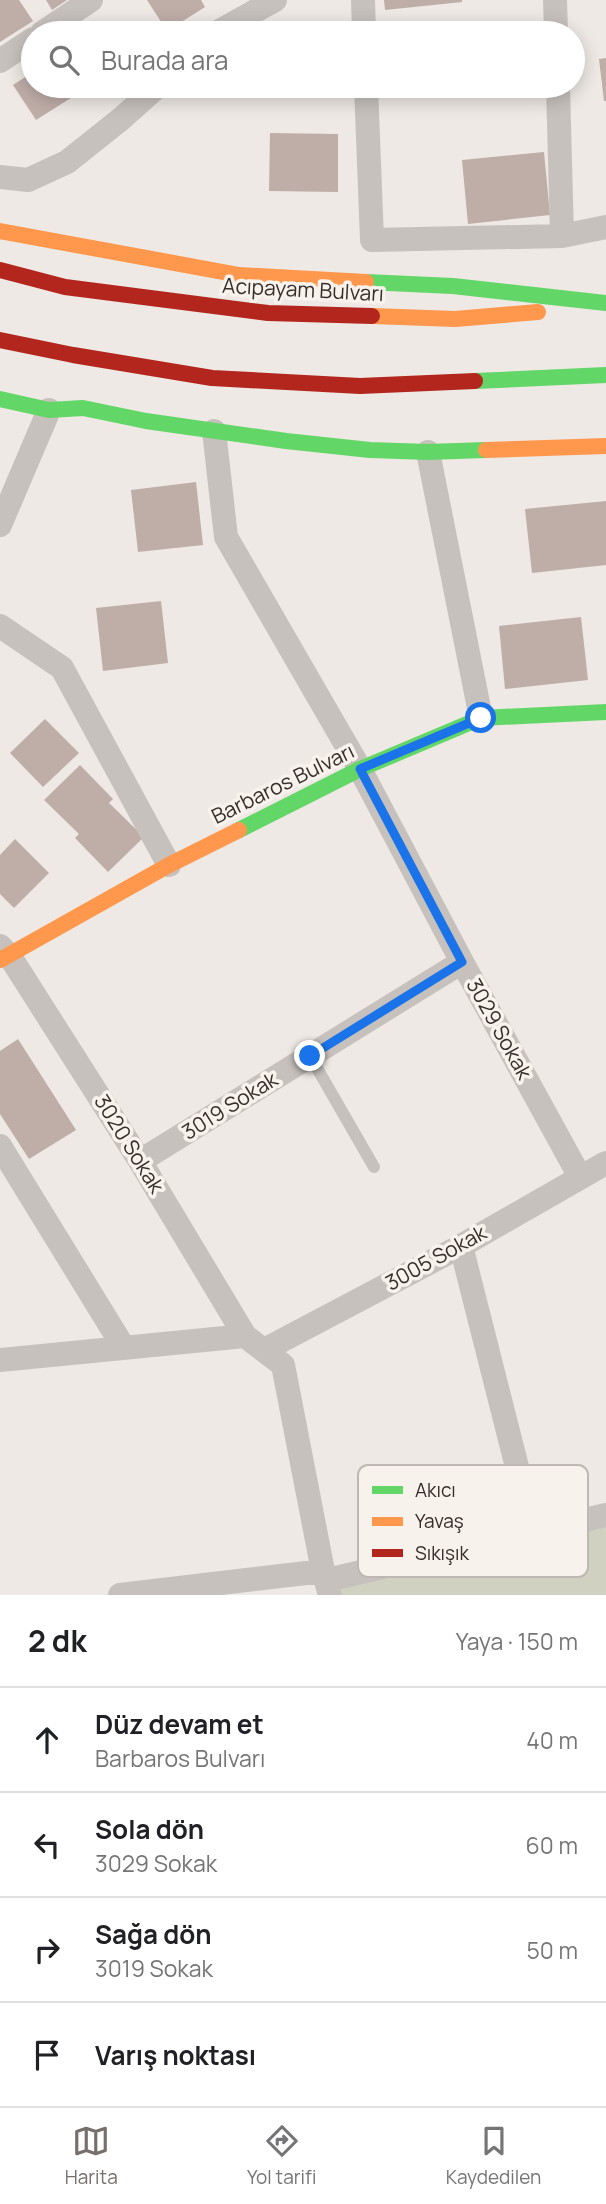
<!DOCTYPE html>
<html lang="tr">
<meta charset="utf-8">
<style>
:root{--surface:#fff;--page:#f2f2f2;--text:#202124;--muted:#757577;--line:#e0e0e0;--accent:#776f6c}
body{margin:0;font-family:Manrope,sans-serif;background:var(--page);color:var(--text)}
.stop{position:absolute;width:21px;height:21px;margin:-16px;border:5px solid #1a73e8;border-radius:50%;background:#fff}
.stop.end{background:#1a73e8;border-color:#fff;box-shadow:0 2px 7px #0008}
.list{margin:0;padding:0;list-style:none}
h2{display:flex;justify-content:space-between;align-items:center;height:91px;margin:0;padding:0 28px;font-size:30px}
h2 small{font-size:23px;font-weight:400;color:var(--muted)}
.list li{display:grid;grid-template-columns:46px 1fr auto;gap:21px;align-items:center;box-sizing:border-box;height:105px;padding:0 28px;border-top:2px solid var(--line)}
.list b{display:block;font-size:26px;white-space:nowrap}
.list p{margin:0;font-size:23px;white-space:nowrap;color:var(--muted)}
.list em{font-size:23px;font-style:normal;color:var(--muted)}
.icon{flex:none;width:38px;height:38px;fill:none;stroke:currentColor;stroke-width:2;stroke-linecap:round;stroke-linejoin:round}
.map{position:relative;flex:none;width:606px;height:1595px;overflow:hidden}
.search{position:absolute;background:var(--surface);box-shadow:0 4px 18px #0003;left:21px;right:21px;top:21px;height:77px;display:flex;align-items:center;gap:18px;box-sizing:border-box;padding:0 24px;border-radius:38px;color:var(--muted);font-size:26px}
.sheet{height:511px;background:var(--surface)}
nav{display:flex;justify-content:space-around;align-items:center;box-sizing:border-box;height:98px;border-top:2px solid var(--line);background:var(--surface);font-size:19px;color:var(--muted)}
nav a{display:grid;justify-items:center;gap:4px}
nav .on{color:var(--accent)}
.map>svg:first-child{display:block}
.green{fill:#d0d1c0}
.building{fill:#bfada8}
.lines{fill:none;stroke-linecap:round;stroke-linejoin:round}
.lane{stroke:#c7c1bd;stroke-width:12}
.street{stroke:#c7c1bd;stroke-width:24}
.fast{stroke:#63d668;stroke-width:16}
.slow{stroke:#ff974d;stroke-width:16}
.jam{stroke:#b3261e;stroke-width:16}
.route{stroke:#1a73e8;stroke-width:9}
.labels{text-anchor:middle;stroke-width:7;stroke-linejoin:round;paint-order:stroke}
.street-label{font-size:21px;fill:#372e2b;stroke:#f8f2ed}
.key{fill:#f8f2ed;stroke:#beb7b3;stroke-width:2}
.key-label{font-size:19px;fill:#372e2b}
</style>
<div class="map">
<svg width="606" height="1595" viewBox="0 0 606 1595">
<rect width="100%" height="100%" fill="#eee9e4"/>
<path class="green" d="M606 1513V1595H330L327 1580Z"/>
<path class="building" d="M0 0H19L33 21 0 42Z
M46 0H67L52 10Z
M147 0H201L205 7 167 31Z
M384 0H462V2L385 10Z
M262 22 345 25 344 33H262Z
M98 24 104 33H84Z
M606 58V101H604L599 59Z
M33 72V86H68L74 96 36 120 13 85Z
M270 133 338 134V192L269 191Z
M544 152 550 215 468 224 462 160Z
M196 482 203 545 138 552 131 490Z
M606 501V565L532 573 525 509Z
M161 601 168 663 103 671 96 608Z
M581 617 588 680 505 689 499 626Z
M45 719 79 753 43 787 10 753Z
M80 765 113 799 109 803 144 837 108 872 75 838 79 834 44 800Z
M15 839 49 873 14 908 0 894V855Z
M18 1039 76 1130 29 1159 0 1114V1051Z"/>
<g class="lines">
<path class="lane" d="M310 1056 374 1167"/>
<path class="street" d="M363 0 364 33
M555 0 556 33
M42 33 91 0
M216 33 275 0
M0 61 33 39
M366 86 372 240 562 236 606 227
M558 86 562 236
M0 177 28 180 67 162 121 119 158 86
M214 431 226 537 360 769 462 962 580 1177
M428 452 481 718
M0 525 49 410
M0 626 62 668 169 865
M0 946 9 955 140 1161 245 1336 283 1365 323 1571 330 1595
M0 1146 124 1348
M140 1161 462 962
M461 1246 534 1534
M264 1350 461 1246 606 1163
M0 1360 245 1336
M327 1580 606 1515
M120 1595 323 1571"/>
<path class="fast" d="M366 282 453 286 606 303
M475 381 606 375
M0 399 49 410 83 408 146 421 286 441 370 450 428 452 486 450
M239 830 360 769 481 718 606 712"/>
<path class="slow" d="M0 231 239 275 366 282
M372 316 455 319 538 312
M486 450 606 446
M0 960 169 865 239 830"/>
<path class="jam" d="M0 270 65 287 268 313 372 316
M0 340 73 355 212 378 360 386 475 381"/>
</g>
<g class="lines">
<path class="route" d="M310 1056 462 962 360 769 481 718"/>
</g>
<g class="labels">
<g class="street-label">
<text transform="translate(303 290) rotate(3)" y="7">Acıpayam Bulvarı</text>
<text transform="translate(283 784) rotate(-26)" y="7">Barbaros Bulvarı</text>
<text transform="translate(499 1029) rotate(61)" y="7">3029 Sokak</text>
<text transform="translate(230 1106) rotate(-32)" y="7">3019 Sokak</text>
<text transform="translate(129 1144) rotate(58)" y="7">3020 Sokak</text>
<text transform="translate(436 1258) rotate(-29)" y="7">3005 Sokak</text>
</g>
</g>
<rect x="358" y="1465" width="230" height="112" rx="10" class="key"/>
<rect x="372" y="1486" width="31" height="8" fill="#63d668"/>
<rect x="372" y="1517" width="31" height="9" fill="#ff974d"/>
<rect x="372" y="1549" width="31" height="8" fill="#b3261e"/>
<g class="key-label">
<text x="415" y="1497">Akıcı</text>
<text x="415" y="1528">Yavaş</text>
<text x="415" y="1560">Sıkışık</text>
</g>
</svg>
<div class="stop" style="left:481px;top:718px"></div>
<div class="stop end" style="left:310px;top:1056px"></div>
<div class="search"><svg class="icon" aria-label="search" viewBox="0 0 24 24"><circle cx="10" cy="10" r="6"/><path d="M15 15l6 6"/></svg>Burada ara</div>
</div>
<section class="sheet">
<h2>2 dk<small>Yaya · 150 m</small></h2>
<ul class="list">
<li><svg class="icon" aria-label="ahead" viewBox="0 0 24 24"><path d="M12 20V5M6 11l6-6 6 6"/></svg><div><b>Düz devam et</b><p>Barbaros Bulvarı</p></div><em>40 m</em></li>
<li><svg class="icon" aria-label="left" viewBox="0 0 24 24"><path d="M17 20v-9H6M10 6l-5 5 5 5"/></svg><div><b>Sola dön</b><p>3029 Sokak</p></div><em>60 m</em></li>
<li><svg class="icon" aria-label="right" viewBox="0 0 24 24"><path d="M7 20v-9h11M14 6l5 5-5 5"/></svg><div><b>Sağa dön</b><p>3019 Sokak</p></div><em>50 m</em></li>
<li><svg class="icon" aria-label="arrive" viewBox="0 0 24 24"><path d="M6 21V4h12l-3 4 3 4H6"/></svg><div><b>Varış noktası</b></div></li>
</ul>
</section>
<nav>
<a class="on"><svg class="icon" aria-label="map" viewBox="0 0 24 24"><path d="M3 6l6-2 6 2 6-2v14l-6 2-6-2-6 2zM9 4v14M15 6v14"/></svg>Harita</a>
<a><svg class="icon" aria-label="directions" viewBox="0 0 24 24"><path d="M12 3l9 9-9 9-9-9zM9 14v-3h6M13 9l2 2-2 2"/></svg>Yol tarifi</a>
<a><svg class="icon" aria-label="saved" viewBox="0 0 24 24"><path d="M7 4h10v16l-5-4-5 4z"/></svg>Kaydedilen</a>
</nav>
